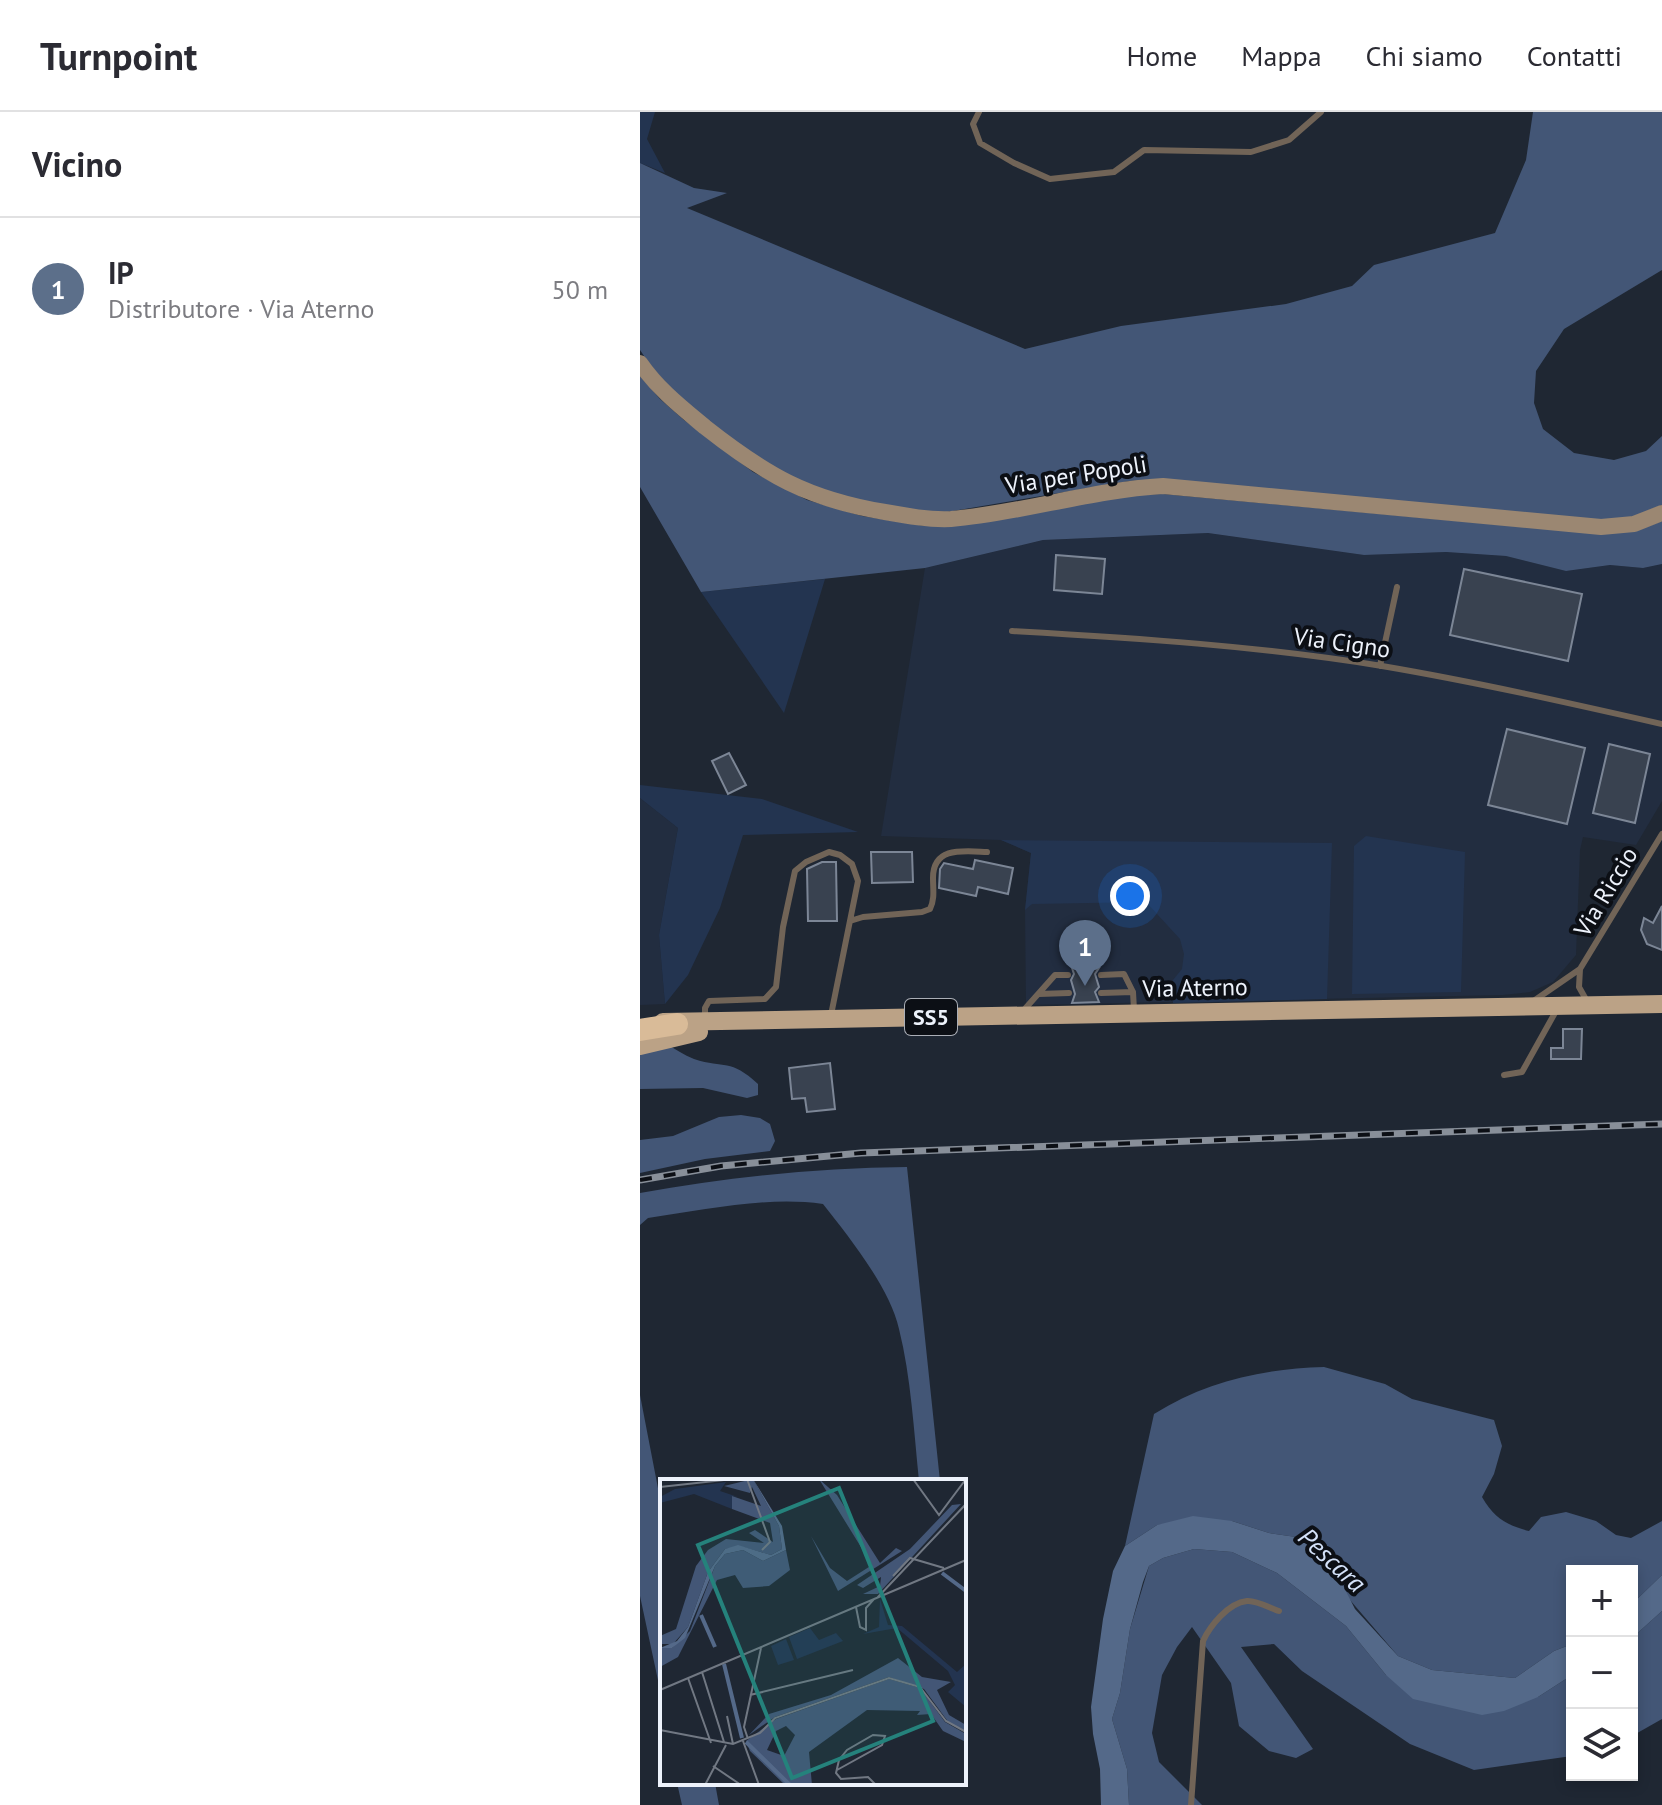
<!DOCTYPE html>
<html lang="it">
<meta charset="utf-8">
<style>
:root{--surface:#fff;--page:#f7f7f7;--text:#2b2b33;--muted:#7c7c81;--line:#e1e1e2;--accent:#111827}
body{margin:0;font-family:"PT Sans",sans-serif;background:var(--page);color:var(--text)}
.controls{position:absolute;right:24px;bottom:24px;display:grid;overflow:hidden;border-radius:0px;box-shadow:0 4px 12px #0003}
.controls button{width:72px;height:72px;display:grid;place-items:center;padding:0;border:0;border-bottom:2px solid var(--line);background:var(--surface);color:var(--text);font:40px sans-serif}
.you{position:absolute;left:490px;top:784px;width:28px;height:28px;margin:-20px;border:6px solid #fff;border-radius:50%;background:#1a73e8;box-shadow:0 0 0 12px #1a73e833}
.badge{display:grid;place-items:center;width:52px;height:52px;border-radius:50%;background:var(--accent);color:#fff;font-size:26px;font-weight:700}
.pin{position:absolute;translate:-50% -66px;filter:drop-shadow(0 2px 4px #0008)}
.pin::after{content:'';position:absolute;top:42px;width:28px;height:24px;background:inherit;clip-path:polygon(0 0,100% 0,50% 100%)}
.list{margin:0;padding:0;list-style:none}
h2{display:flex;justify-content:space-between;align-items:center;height:104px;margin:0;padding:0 32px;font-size:34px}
h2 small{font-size:26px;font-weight:400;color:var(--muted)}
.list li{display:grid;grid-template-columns:52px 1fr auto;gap:24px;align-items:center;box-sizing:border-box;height:144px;padding:0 32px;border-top:2px solid var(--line)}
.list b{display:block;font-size:30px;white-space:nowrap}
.list p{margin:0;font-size:26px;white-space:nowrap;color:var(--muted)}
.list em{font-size:26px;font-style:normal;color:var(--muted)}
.icon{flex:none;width:44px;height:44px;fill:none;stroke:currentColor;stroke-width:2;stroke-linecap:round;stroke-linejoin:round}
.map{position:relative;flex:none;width:1022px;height:1693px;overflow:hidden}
header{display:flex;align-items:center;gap:48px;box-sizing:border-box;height:112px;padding:0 40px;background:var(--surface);border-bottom:2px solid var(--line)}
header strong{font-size:38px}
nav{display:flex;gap:44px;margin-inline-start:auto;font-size:28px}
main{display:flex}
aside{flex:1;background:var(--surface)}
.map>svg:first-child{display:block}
.built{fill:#222d40}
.green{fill:#233450}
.forest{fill:#435676}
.water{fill:#546989}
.building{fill:#394250;stroke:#7c8696;stroke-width:2}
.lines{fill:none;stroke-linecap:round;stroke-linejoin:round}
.service{stroke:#716457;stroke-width:6}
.secondary{stroke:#9b8772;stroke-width:16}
.primary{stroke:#bba286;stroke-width:18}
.motorway{stroke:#d9bb98;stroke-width:22}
.rail-casing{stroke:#888f99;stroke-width:7}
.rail{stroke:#0c0f15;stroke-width:4;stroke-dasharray:12;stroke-linecap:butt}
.labels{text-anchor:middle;stroke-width:8;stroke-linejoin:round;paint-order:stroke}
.shield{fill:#0c0f15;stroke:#aaaeb6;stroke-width:2}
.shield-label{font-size:22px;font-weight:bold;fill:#edf2fb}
.street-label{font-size:24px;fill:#edf2fb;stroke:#0c0f15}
.water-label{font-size:26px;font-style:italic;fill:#d4e2f9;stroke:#0c0f15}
.inset-river{fill:none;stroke:#546989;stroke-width:4}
.inset-road{fill:none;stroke:#717883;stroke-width:2}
.view{fill:#25827c;fill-opacity:0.15;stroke:#25827c;stroke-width:4}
.inset-edge{fill:none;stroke:#edf2fb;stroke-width:4}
</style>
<header>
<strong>Turnpoint</strong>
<nav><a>Home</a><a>Mappa</a><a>Chi siamo</a><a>Contatti</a></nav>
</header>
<main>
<aside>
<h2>Vicino<small></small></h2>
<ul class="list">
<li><span class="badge" style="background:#5c6f8a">1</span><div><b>IP</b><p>Distributore · Via Aterno</p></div><em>50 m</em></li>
</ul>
</aside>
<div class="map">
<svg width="1022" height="1693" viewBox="0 0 1022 1693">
<rect width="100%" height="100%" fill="#1f2733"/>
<path class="built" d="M568 421 724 443 806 440 866 444 926 459 970 453 1003 456 1022 452V689L996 733 943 725 940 738 936 843 913 870 890 880 863 883 386 893 385 798 391 741 361 728 241 724 285 456 403 428Z
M0 686 38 716 19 823 25 892 0 893Z"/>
<path class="green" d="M0 0H15L7 27 25 61 0 51Z
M185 467 144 601 61 480Z
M0 673 122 687 218 720 103 723 80 796 48 863 25 892 19 823 38 716 0 686Z
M726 724 825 740 821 880 712 882 714 734Z
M361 728 692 731 687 887 533 891V868L542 857 544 842 540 827 506 790 392 792 385 798 391 741Z"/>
<path class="forest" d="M893 0H1022V158L924 217 896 259 894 291 903 317 934 341 974 348 1006 339 1022 324V393L992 405 961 408 523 367 490 369 307 400C263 400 214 391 173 375 117 354 32 288 0 238V51L54 76 87 81 47 96 385 237 481 214 646 192 712 174 734 153 855 121 886 48Z
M0 264 20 287 44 308 113 360 167 388 222 404 285 414 491 383 523 382 961 422 996 419 1022 409V452L1003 456 970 453 926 459 866 444 806 440 724 443 568 421 403 428 285 456 61 480 0 375Z
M25 931C35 937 44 943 54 947 85 957 90 946 118 972V983L107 986 63 976 0 977V939Z
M101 1003 120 1006 130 1012 135 1029 130 1039 65 1047 0 1061V1028L33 1024 79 1005Z
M267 1055 300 1369H279C274 1320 271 1265 259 1217 250 1176 209 1125 183 1092 126 1084 65 1098 8 1106L0 1113V1081C88 1065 178 1056 267 1055Z
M684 1255 745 1272 772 1287 854 1308 862 1334 854 1362 842 1385C854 1406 866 1413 889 1419L901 1405 926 1400 956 1409 976 1423 991 1426 1022 1409V1463L992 1492V1459H932V1532L914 1539 875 1566 792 1558 758 1544 656 1425 629 1421 592 1409 517 1413 485 1434 514 1302C567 1269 622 1257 684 1255Z
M0 1283 22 1397V1587L0 1484Z
M554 1437 592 1440 637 1461 706 1514 746 1563 898 1585 932 1563V1644L834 1658 770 1632 662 1559 634 1532 601 1535 673 1637 656 1646 629 1639 599 1614 591 1571 552 1515 537 1535 522 1563 512 1621 519 1650 562 1693H489L487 1657 472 1607 480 1581 490 1517 509 1454 523 1446Z
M1022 1499V1607L992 1624V1526Z
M37 1671H75L79 1693H42Z"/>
<path class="water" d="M553 1404 592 1409 629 1421 656 1425 691 1450 715 1497 758 1544 792 1558 875 1566 914 1539 932 1532V1563L898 1585 864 1599 842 1603 773 1587 746 1563 706 1514 637 1461 592 1440 554 1437 523 1446 509 1454 503 1470 490 1517 480 1581 472 1607 487 1657 489 1693H461L460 1657 453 1622 451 1595 463 1507 473 1459 485 1434 517 1413Z
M1022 1463V1499L992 1526V1492Z"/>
<path class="building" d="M416 443 465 447 462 482 414 478Z
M824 457 942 482 928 549 810 523Z
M867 617 945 636 927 712 848 693Z
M969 632 1010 642 995 711 953 701Z
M89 641 106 673 88 682 72 649Z
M231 740H272L273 770 232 771Z
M335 748 373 756 368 782 338 775 336 784 299 776 300 757 304 751 333 757Z
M182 750H196L197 809H168L167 757Z
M1022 794V838L1007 832 1001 818 1004 806 1013 811Z
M451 823V857L459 856 455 862 459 875 455 880 459 890 432 891 435 882 431 868 434 862 430 850H426V833H437L436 824Z
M923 917H942L941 947H911V936H923Z
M190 951 195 997 167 1000 165 986 152 987 149 956Z"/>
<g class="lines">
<path class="service" d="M339 0 333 12 340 31 374 51 410 67 474 60 504 38 611 40 649 28 681 0
M372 519C496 526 619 534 742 554 836 570 929 591 1022 612
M740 554 757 475
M210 809 223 805 282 800 290 797C295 787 293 777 293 766 293 734 324 739 347 740
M940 857 939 875 948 891
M461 863 484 862 493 880 494 898
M461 881 493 880
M399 882 429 881
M895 888 940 857 1022 722
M383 899 415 863H428
M65 907V896L69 889 125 887 136 875 143 815 155 759 166 750 189 740 200 743 212 752 218 769 191 903
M864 963 882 960 916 899
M551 1693 563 1529C570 1514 588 1491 607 1489 616 1488 630 1496 639 1499"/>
<path class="secondary" d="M0 251C18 277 41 295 65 315 126 363 167 387 245 400 267 404 289 408 311 407 382 401 451 378 523 374L961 415 994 412 1022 401"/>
<path class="primary" d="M23 910 1022 892
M0 934 59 920"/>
<path class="motorway" d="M0 918 37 912"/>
<g class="rail-casing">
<path id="rail" d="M0 1068 81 1054 221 1041 1022 1012"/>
</g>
<use href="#rail" class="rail"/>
</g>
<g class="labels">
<rect class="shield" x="265" y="887" width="52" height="36" rx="6"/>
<g class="shield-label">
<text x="291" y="913">SS5</text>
</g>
<g class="street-label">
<text transform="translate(436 363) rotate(-9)" y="8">Via per Popoli</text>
<text transform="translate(702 531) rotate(8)" y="8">Via Cigno</text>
<text transform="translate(966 780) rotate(-59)" y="8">Via Riccio</text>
<text transform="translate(555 876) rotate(-1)" y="8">Via Aterno</text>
</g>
<g class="water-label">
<text transform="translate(692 1448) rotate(43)" y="9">Pescara</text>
</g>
</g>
<g transform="translate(20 1367)">
<rect width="306" height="306" fill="#1f2733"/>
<path d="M66 3 60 12 78 18 72 17V30L34 15 0 24V18L15 10ZM220 120 228 146 242 147 297 193 306 185V228L288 213 295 206 288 192 237 149 203 155 219 148ZM150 149 159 161 176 154 183 162 137 180 129 158ZM126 160 134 181 118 186 111 167Z" fill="#233450"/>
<path d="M93 0 119 47 122 70 111 76 83 68 65 70 48 93 28 148 13 165H0V157L16 150 36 87 48 71 66 60 104 64 89 54 95 51 113 63 110 44 72 30V17L101 27 92 8 90 14 64 7ZM159 0 177 16 220 84 236 69 242 72 178 112 151 57 170 89 187 102 212 86ZM301 25 218 115H203L220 107 221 98 203 109 197 106 250 70 292 26ZM83 71 103 82 126 71 130 91 109 107 83 109 75 96 57 101 18 178 0 188V169H12L30 152 55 87 65 75ZM238 179 262 198 291 203 277 211 289 236 306 246V252L289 244 264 210 229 198 115 238 89 256 109 235 171 216ZM229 200 260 209 285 243 306 255V263L283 252 271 235 257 236 260 232 207 231 149 273 152 306H125L90 272 86 262 116 240ZM126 247 135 256 124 277 107 271 116 252Z" fill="#435676" fill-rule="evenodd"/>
<path d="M93 0 122 47 126 71 103 82 83 71 65 75 55 87 25 159 12 169H0L17 162 28 148 48 93 65 70 78 66 111 76 122 70 119 47Z" fill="#546989"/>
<path class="inset-river" d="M282 94 306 112M41 136 55 168M64 185 82 259M86 263 130 306"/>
<path class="inset-road" d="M87 0 110 63 102 71M253 0 279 36 306 0M0 8 73 0M233 97 250 79 284 89M217 119 306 25M196 128 200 148 206 151V129L214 120M42 193 64 263M28 199 51 264M0 211 306 81M90 216 193 191M67 237 73 265M0 251 73 265 100 254 115 239 229 199 260 208 286 242 306 253M88 260 84 248 101 169M83 262 99 306M53 287 81 306M177 291 222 266 225 257 213 256 187 271 179 281 176 294 181 300 208 298 216 306M45 306 66 266"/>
<path class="view" d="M179 9 273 242 132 299 38 66Z"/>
<rect width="306" height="306" class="inset-edge"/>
</g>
</svg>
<div class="controls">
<button>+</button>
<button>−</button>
<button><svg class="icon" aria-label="layers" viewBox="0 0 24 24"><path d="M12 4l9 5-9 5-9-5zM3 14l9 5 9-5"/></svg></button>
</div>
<div class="you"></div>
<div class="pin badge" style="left:445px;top:874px;background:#5c6f8a">1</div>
</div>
</main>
